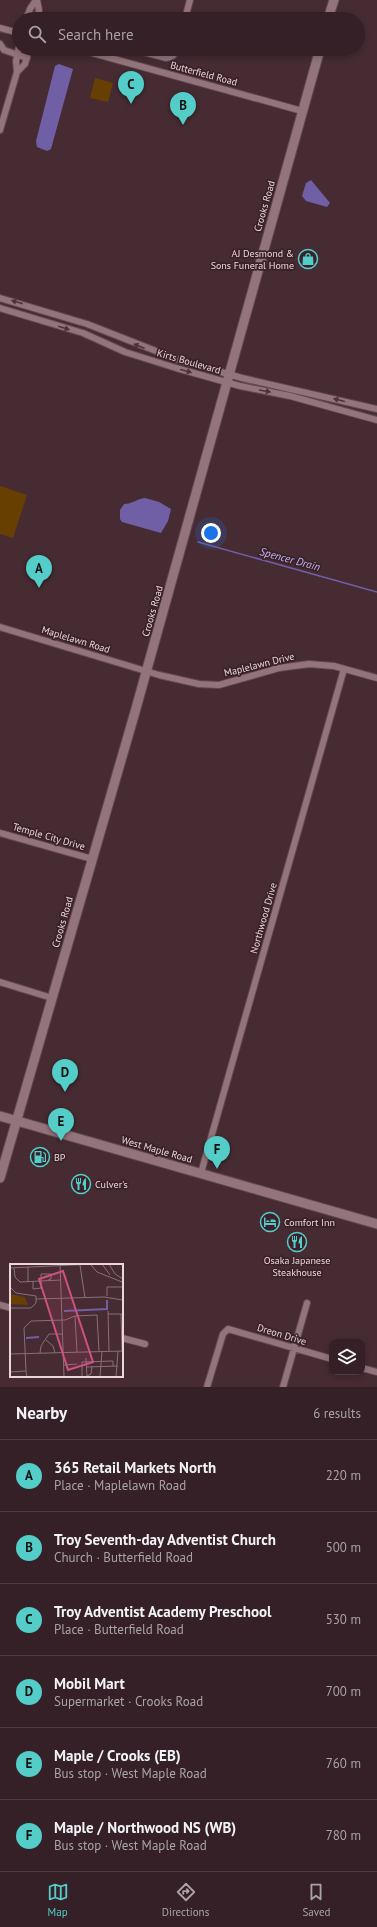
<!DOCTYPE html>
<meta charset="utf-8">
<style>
:root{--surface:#342026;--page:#3f2d32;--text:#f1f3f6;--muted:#a9a3a7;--line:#4e3e43;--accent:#54cdc8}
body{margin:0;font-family:"PT Sans",sans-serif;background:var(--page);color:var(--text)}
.controls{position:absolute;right:12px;bottom:12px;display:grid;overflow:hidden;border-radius:8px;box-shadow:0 2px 6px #0003}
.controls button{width:36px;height:36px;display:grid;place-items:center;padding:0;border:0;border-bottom:1px solid var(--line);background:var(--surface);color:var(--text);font:20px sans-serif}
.you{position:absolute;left:211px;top:533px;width:14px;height:14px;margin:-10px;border:3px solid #fff;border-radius:50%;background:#1a73e8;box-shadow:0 0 0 6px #1a73e833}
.badge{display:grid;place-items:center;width:26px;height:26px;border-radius:50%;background:var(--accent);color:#111;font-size:13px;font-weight:700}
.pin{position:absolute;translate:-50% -33px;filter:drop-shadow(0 1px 2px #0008)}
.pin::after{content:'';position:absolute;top:21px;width:14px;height:12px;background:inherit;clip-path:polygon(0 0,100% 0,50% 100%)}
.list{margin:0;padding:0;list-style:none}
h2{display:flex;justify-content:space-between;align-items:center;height:52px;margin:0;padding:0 16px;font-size:17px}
h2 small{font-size:13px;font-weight:400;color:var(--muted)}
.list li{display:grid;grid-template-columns:26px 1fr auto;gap:12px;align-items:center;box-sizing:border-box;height:72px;padding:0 16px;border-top:1px solid var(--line)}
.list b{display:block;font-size:15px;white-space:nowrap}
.list p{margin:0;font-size:13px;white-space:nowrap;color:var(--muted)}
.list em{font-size:13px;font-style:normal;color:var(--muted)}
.icon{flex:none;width:22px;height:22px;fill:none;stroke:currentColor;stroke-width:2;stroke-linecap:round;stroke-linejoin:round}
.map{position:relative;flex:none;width:377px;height:1387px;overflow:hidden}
.search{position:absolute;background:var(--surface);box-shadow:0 2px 6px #0003;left:12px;right:12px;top:12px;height:44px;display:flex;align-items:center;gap:10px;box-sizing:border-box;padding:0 14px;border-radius:22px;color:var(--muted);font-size:15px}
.sheet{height:484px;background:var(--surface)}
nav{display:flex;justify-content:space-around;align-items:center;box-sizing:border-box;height:56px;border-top:1px solid var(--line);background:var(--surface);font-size:11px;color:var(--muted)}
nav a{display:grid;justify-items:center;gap:2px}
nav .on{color:var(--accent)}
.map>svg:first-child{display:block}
.green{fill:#673f00}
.water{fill:#705fa5}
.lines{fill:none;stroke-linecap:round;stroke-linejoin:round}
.stream{stroke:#705fa5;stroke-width:1.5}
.minor-casing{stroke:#604a50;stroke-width:8}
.secondary-casing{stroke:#604a50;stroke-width:11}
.minor{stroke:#94747c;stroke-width:6}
.secondary{stroke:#94747c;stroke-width:9}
.oneway{fill:#4d323a}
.labels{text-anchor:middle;stroke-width:3.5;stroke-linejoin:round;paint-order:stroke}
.street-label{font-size:10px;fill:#e9d7db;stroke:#3b2129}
.poi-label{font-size:10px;fill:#e9d7db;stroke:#3b2129;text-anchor:start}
.water-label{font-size:11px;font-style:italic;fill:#c2b6f1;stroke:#3b2129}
.inset-river{fill:none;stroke:#705fa5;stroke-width:2}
.inset-road{fill:none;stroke:#877076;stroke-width:1}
.view{fill:#ce5181;fill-opacity:0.15;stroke:#ce5181;stroke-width:2}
.inset-edge{fill:none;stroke:#e9d7db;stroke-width:2}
</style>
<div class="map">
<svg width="377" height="1387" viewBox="0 0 377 1387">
<rect width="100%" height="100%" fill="#462b32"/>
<path class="green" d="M95 78 113 83 108 102 90 98Z
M0 486 27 495 13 538 0 534Z"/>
<path class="water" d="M59 64 73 69 51 149 47 151 37 147 36 141 55 66Z
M311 180 330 203 327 207 306 201 302 196 306 183Z
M145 498 159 502 171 509 168 521 161 533 122 522 120 519V510L124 504C132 504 137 499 145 498Z"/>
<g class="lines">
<path class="stream" d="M198 542 377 592"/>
<g class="minor-casing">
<path id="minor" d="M37 0 39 10 37 19
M28 14 47 19
M27 19 30 9 36 0
M185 19 190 0
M0 28 19 33
M0 44 4 50 27 58
M78 49 302 111
M132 49 166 58C172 58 175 55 177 49
M17 72 25 64 29 49
M0 130 17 72 16 61 19 47
M0 298 87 324 179 360 242 378 377 409
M0 308 83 333 125 352 176 368 240 386 290 396 377 420
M0 627 159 675 199 684 219 685 279 668 309 664 334 666 377 678
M0 833 92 859
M0 982 52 998
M201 1173 344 669
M0 1305 11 1308
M122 1338 145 1344
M362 1368 377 1372
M207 1387 223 1334 228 1329 332 1359
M283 1387 307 1303"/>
</g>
<g class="secondary-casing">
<path id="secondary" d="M328 19 334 0
M0 1116 377 1224
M0 1178 135 712 320 49"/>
</g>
<use href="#minor" class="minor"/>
<use href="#secondary" class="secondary"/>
</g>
<defs><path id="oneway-solid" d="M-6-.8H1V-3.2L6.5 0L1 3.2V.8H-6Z"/></defs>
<g class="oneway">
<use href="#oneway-solid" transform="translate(17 302) rotate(-164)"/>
<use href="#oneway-solid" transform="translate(64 328) rotate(17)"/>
<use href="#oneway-solid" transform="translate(139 346) rotate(-159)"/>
<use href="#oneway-solid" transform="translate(186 371) rotate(15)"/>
<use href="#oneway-solid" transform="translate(265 391) rotate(10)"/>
<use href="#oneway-solid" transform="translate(339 400) rotate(-166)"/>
</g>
<defs>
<g id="shop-ring" transform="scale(1)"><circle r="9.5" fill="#3b2129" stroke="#54cdc8" stroke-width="1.5"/><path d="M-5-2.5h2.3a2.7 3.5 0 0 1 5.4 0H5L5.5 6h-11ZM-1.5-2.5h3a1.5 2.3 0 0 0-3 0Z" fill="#54cdc8"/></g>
<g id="fuel-ring" transform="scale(1)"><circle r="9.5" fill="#3b2129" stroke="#54cdc8" stroke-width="1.5"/><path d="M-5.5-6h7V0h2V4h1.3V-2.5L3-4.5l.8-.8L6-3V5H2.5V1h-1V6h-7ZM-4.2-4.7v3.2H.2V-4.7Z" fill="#54cdc8"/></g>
<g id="restaurant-ring" transform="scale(1)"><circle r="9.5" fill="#3b2129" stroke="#54cdc8" stroke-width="1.5"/><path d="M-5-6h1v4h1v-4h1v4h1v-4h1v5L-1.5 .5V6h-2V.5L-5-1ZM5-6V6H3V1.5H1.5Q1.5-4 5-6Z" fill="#54cdc8"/></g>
<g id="hotel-ring" transform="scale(1)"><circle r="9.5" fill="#3b2129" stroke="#54cdc8" stroke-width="1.5"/><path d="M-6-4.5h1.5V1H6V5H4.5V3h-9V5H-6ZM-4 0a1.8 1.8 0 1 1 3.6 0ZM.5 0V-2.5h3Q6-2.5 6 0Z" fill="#54cdc8"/></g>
</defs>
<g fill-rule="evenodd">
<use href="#shop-ring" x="308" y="259"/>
<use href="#fuel-ring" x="40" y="1157"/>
<use href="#restaurant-ring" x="81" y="1184"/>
<use href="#hotel-ring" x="270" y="1222"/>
<use href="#restaurant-ring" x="297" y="1242"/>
</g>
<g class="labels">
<g class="street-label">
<text transform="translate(204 73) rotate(15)" y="4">Butterfield Road</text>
<text transform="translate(264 206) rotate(-74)" y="4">Crooks Road</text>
<text transform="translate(189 361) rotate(16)" y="4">Kirts Boulevard</text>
<text transform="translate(152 611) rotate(-74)" y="4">Crooks Road</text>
<text transform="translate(76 639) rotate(17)" y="4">Maplelawn Road</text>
<text transform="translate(259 664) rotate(-14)" y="4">Maplelawn Drive</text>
<text transform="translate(49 836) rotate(16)" y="4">Temple City Drive</text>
<text transform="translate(263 918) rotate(-74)" y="4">Northwood Drive</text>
<text transform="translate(62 922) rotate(-74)" y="4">Crooks Road</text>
<text transform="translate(157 1149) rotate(16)" y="4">West Maple Road</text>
<text transform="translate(282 1334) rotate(17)" y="4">Dreon Drive</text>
</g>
<g class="poi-label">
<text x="294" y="257" text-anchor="end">AJ Desmond &amp;<tspan x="294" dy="12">Sons Funeral Home</tspan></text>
<text x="54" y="1161">BP</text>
<text x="95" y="1188">Culver's</text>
<text x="284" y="1226">Comfort Inn</text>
<text x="297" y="1264" text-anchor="middle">Osaka Japanese<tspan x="297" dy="12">Steakhouse</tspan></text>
</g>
<g class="water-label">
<text transform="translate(290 559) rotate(15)" y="4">Spencer Drain</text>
</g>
</g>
<g transform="translate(10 1264)">
<rect width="113" height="113" fill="#462b32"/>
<path d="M0 30 15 33 18 41 0 40Z" fill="#673f00"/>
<path class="inset-river" d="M54 47 97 45V36M16 74 29 73"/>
<path class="inset-road" d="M50 0 54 113M92 0 100 11M99 0 105 10 113 15M70 1 75 34M81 1 87 8 112 18M18 3V18M0 4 83 0M4 4 5 13 10 18 51 16M23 18V25L31 24V18M31 20V10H41V15L38 16M0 23 6 29 26 32M97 32V23H113M26 35 94 33 113 36M0 44H21L26 39V32M98 47 99 87M98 50H113M111 50 112 87M65 52 67 88M36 76 43 82 45 89M30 89 31 82 39 70H53M0 90 113 87M76 94 77 113M54 101 67 100M77 103 108 102M16 107 14 64 21 57 55 56 65 52 87 51 89 87M0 108 16 107 17 113M77 112 81 110 82 102M72 113V98L103 97V102M90 113 92 87M106 113 108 87"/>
<path class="view" d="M53 7 83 98 58 106 29 15Z"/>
<rect width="113" height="113" class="inset-edge"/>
</g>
</svg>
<div class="controls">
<button><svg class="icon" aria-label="layers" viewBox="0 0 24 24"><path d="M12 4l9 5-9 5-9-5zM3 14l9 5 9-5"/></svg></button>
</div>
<div class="you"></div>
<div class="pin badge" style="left:39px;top:588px">A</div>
<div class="pin badge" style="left:183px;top:125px">B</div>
<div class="pin badge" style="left:131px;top:104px">C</div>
<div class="pin badge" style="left:65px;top:1092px">D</div>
<div class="pin badge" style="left:61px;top:1141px">E</div>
<div class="pin badge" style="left:217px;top:1169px">F</div>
<div class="search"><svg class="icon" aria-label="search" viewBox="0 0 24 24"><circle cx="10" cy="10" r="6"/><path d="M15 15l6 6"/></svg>Search here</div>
</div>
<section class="sheet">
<h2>Nearby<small>6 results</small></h2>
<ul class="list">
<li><span class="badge">A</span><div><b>365 Retail Markets North</b><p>Place · Maplelawn Road</p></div><em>220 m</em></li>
<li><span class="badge">B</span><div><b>Troy Seventh-day Adventist Church</b><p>Church · Butterfield Road</p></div><em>500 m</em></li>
<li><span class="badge">C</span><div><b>Troy Adventist Academy Preschool</b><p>Place · Butterfield Road</p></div><em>530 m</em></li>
<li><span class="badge">D</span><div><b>Mobil Mart</b><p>Supermarket · Crooks Road</p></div><em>700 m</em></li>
<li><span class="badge">E</span><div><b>Maple / Crooks (EB)</b><p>Bus stop · West Maple Road</p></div><em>760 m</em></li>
<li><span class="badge">F</span><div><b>Maple / Northwood NS (WB)</b><p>Bus stop · West Maple Road</p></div><em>780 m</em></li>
</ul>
</section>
<nav>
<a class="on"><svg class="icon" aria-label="map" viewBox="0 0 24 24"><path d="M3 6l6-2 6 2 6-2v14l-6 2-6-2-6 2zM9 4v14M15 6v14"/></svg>Map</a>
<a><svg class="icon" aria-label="directions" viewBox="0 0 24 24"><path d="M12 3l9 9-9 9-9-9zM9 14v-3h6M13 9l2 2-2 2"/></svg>Directions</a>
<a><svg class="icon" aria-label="saved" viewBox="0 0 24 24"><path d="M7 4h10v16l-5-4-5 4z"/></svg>Saved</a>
</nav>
